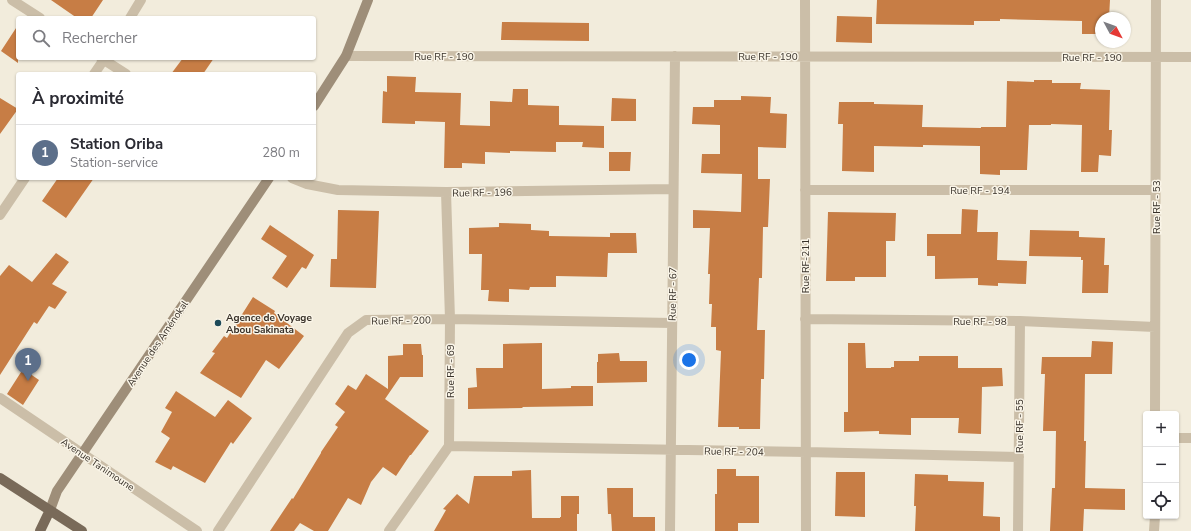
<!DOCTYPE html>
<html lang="fr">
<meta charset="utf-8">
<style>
:root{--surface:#fff;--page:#f7f7f7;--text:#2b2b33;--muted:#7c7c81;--line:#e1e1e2;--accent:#1d4a59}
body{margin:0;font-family:"Nunito Sans",sans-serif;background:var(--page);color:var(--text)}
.controls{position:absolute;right:12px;bottom:12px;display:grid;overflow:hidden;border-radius:4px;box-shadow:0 1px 3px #0004}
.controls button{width:36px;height:36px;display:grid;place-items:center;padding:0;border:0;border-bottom:1px solid var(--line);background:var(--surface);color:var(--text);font:20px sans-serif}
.compass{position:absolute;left:1095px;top:12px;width:36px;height:36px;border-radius:50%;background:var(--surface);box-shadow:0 1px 3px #0004;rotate:131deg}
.you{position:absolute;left:689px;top:360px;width:14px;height:14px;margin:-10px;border:3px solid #fff;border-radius:50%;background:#1a73e8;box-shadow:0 0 0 6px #1a73e833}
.badge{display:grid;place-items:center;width:26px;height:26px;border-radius:50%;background:var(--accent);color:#fff;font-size:13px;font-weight:700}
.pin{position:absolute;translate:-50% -33px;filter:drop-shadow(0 1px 2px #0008)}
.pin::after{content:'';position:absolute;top:21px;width:14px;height:12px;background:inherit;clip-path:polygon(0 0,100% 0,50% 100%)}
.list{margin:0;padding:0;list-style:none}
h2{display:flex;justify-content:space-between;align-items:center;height:52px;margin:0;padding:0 16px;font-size:17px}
h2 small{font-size:13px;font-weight:400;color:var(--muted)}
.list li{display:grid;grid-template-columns:26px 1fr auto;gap:12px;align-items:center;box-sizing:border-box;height:56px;padding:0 16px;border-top:1px solid var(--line)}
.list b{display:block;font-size:15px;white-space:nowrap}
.list p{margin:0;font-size:13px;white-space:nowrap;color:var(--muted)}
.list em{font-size:13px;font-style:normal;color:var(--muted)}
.icon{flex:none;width:22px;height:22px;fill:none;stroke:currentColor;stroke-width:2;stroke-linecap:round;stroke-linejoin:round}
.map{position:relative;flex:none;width:1191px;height:531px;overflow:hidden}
.search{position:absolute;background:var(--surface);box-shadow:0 1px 3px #0004;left:16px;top:16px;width:300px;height:44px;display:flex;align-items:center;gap:10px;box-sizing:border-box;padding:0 14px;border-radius:4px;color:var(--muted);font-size:15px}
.panel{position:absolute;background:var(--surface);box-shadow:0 1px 3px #0004;left:16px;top:72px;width:300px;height:108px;border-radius:4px}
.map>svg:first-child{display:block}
.building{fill:#c77d45}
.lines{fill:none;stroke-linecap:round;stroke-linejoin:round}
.street{stroke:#cbbea8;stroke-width:10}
.secondary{stroke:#9e8e79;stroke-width:10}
.primary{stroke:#796a59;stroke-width:10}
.poi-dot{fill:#1d4a59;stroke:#faf5e8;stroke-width:1.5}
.labels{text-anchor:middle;stroke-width:3;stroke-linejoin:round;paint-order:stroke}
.street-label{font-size:10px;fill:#373028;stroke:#faf5e8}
.poi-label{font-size:10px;font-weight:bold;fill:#373028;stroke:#faf5e8;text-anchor:start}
</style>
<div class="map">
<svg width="1191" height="531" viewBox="0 0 1191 531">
<rect width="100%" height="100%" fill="#f2ecdc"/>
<path class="building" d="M51 0H103L91 18H77Z
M877 0H1110L1109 18H1101V34H1082V21L1000 19V21H974V25L876 24Z
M837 16 872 17V43L836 42Z
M502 22 589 23V41L501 40Z
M18 25V63L1 51Z
M183 58H214L203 74H171Z
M387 76 416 77 415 92 461 93 460 125 490 126V101L512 102 513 89H528V105L559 106V125L604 126V148L582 147 583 142H556V152L510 151V153L485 152V164L462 163V168H444L445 122 415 121V124L382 123 383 91 387 92Z
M1034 80H1052V83H1081L1080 89 1110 90 1109 130H1112L1111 156 1099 155 1098 172H1081L1082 125 1051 124V125H1029L1027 170H1000V175L980 174V146L923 145V147L874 146V172L842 171 843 124H838L839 102H874V104L923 105 922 127 981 128V127H1006L1007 81 1034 82Z
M741 96 771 97 770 113 787 114 786 148 758 147V179H770L768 227H763L762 278H759L757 330H765L764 379H761L760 429H739V427H718L721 351 716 350V327H711L712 304H709L710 274H708L710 228H693V210L741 212 742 174 701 173 702 154H720V125L692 124 693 107H714V100H741Z
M0 98 18 109 0 134Z
M612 98 636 99V121H611Z
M609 152H631L630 171H609Z
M58 178H94L66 218 42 201Z
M962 209 978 210 977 232H998L997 260 1027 261 1026 284 998 283V286L978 285V278L935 279V256H927V234H961Z
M338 210 379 211 376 288 330 287 331 259H337Z
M828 212 896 213 895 241H886V277H855V281H826Z
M499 223 531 224V230L549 231V236L610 237V233H636L637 253H608L607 277 556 276V287H530L529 290 509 289V302L488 301 489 290H481L482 254H469V228L499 227Z
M270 225 314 255 306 269 302 267 287 288 272 278 287 256 261 239Z
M1030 230 1079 231V237L1105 238 1104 265H1109L1108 293H1082L1083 260H1081V257L1029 256Z
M56 253 69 262 52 284 67 292 55 309 49 306 37 324 34 322 0 375V276L9 265 32 282Z
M253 297 275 311 274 313 304 336 279 369 266 360 241 398 200 373 215 353 212 352 224 336 227 338Z
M1092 341 1113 342 1112 374H1085L1084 441H1086L1085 488 1125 489V510L1084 509 1083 531H1050L1052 488H1055L1056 431H1043L1045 374H1041L1042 357H1091Z
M542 343V389L571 388V386H593V406L522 407 523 408 468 409V388L477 387 476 368H503V344Z
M848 343H865L866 368H891V367H894V361H919V356H958V368H1002L1003 386 982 387 981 434 958 433 959 418H911V435L879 434V431L844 432V412H848Z
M403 344H421L422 355H423V377H400L385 399 429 431 411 455H410L396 476 383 467 371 482 361 505 348 498 328 531H314L300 523 294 531H270L292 498 293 499 321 453V452L338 427 335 425 345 412 335 404 348 385 356 390 366 374 388 389V356L403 355Z
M619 353 620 361H647V382L597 383V362H598V354Z
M23 369 39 380 23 405 7 394Z
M176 391 215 417 228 400 252 418 233 444 231 442 205 483 173 466 171 470 155 462 170 438 161 432 172 412 165 408Z
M717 469H736V476H759V523H738V531H715V494H717Z
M531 470 532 518H560V517H561V496H579V514H577V531H434L446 510 443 509 457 494 469 504 474 476H512V471Z
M836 472H865V517L835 516Z
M915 474 948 475V481L984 482 983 516 1000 517V531H915L916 506H914Z
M607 488H633V517H655V531H612L611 514H608Z"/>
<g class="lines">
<path class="street" d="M12 0 40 18
M805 0 806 531
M130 18 141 0
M346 56 1191 57
M101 58 126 74
M94 74 105 58
M292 178 307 184 338 190 446 192 673 189
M805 190H1156
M0 215 25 178
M805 319 1020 321 1155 327
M0 398 197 531
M1155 414 1156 0
M1176 438H1191
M449 446 806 452 1019 457
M218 531 348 333 366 320 450 319 672 323
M389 531 449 446 450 319 446 192
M670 531 675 56
M1018 531 1020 321
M1154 531 1155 516"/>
<path class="secondary" d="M314 106 346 56 368 0
M50 510 57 491 269 178"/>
<path class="primary" d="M0 478 82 531
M40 531 50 510"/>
</g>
<circle class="poi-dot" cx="218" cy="323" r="4"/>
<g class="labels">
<g class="street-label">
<text x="444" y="60">Rue RF - 190</text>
<text x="768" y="60">Rue RF - 190</text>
<text x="1092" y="61">Rue RF - 190</text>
<text x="980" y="194">Rue RF - 194</text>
<text transform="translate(482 192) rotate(-1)" y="4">Rue RF - 196</text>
<text transform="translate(1156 207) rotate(-90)" y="4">Rue RF - 53</text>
<text transform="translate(805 266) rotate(-90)" y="4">Rue RF-211</text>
<text transform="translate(672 294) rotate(-89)" y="4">Rue RF - 67</text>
<text transform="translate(401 320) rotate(-1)" y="4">Rue RF - 200</text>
<text x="980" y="325">Rue RF - 98</text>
<text transform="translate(157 343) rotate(-56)" y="4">Avenue des Aménokal</text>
<text transform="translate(450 371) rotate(-90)" y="4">Rue RF - 69</text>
<text transform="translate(1019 426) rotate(-90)" y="4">Rue RF - 55</text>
<text transform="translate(734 451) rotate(1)" y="4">Rue RF - 204</text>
<text transform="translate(98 464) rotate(34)" y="4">Avenue Tanimoune</text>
</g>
<g class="poi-label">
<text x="226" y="321">Agence de Voyage<tspan x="226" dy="12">Abou Sakinata</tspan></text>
</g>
</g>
</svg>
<div class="controls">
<button>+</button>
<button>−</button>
<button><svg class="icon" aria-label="locate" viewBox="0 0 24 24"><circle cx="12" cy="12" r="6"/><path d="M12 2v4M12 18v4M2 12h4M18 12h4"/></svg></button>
</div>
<svg class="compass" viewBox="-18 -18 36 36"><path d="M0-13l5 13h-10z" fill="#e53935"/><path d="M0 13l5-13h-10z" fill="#7c7c81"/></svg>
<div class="you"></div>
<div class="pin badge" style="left:28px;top:381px;background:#5c6f8a">1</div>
<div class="search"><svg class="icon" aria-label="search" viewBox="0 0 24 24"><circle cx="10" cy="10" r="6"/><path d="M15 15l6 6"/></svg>Rechercher</div>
<section class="panel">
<h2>À proximité<small></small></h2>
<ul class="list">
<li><span class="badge" style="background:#5c6f8a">1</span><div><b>Station Oriba</b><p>Station-service</p></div><em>280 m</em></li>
</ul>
</section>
</div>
